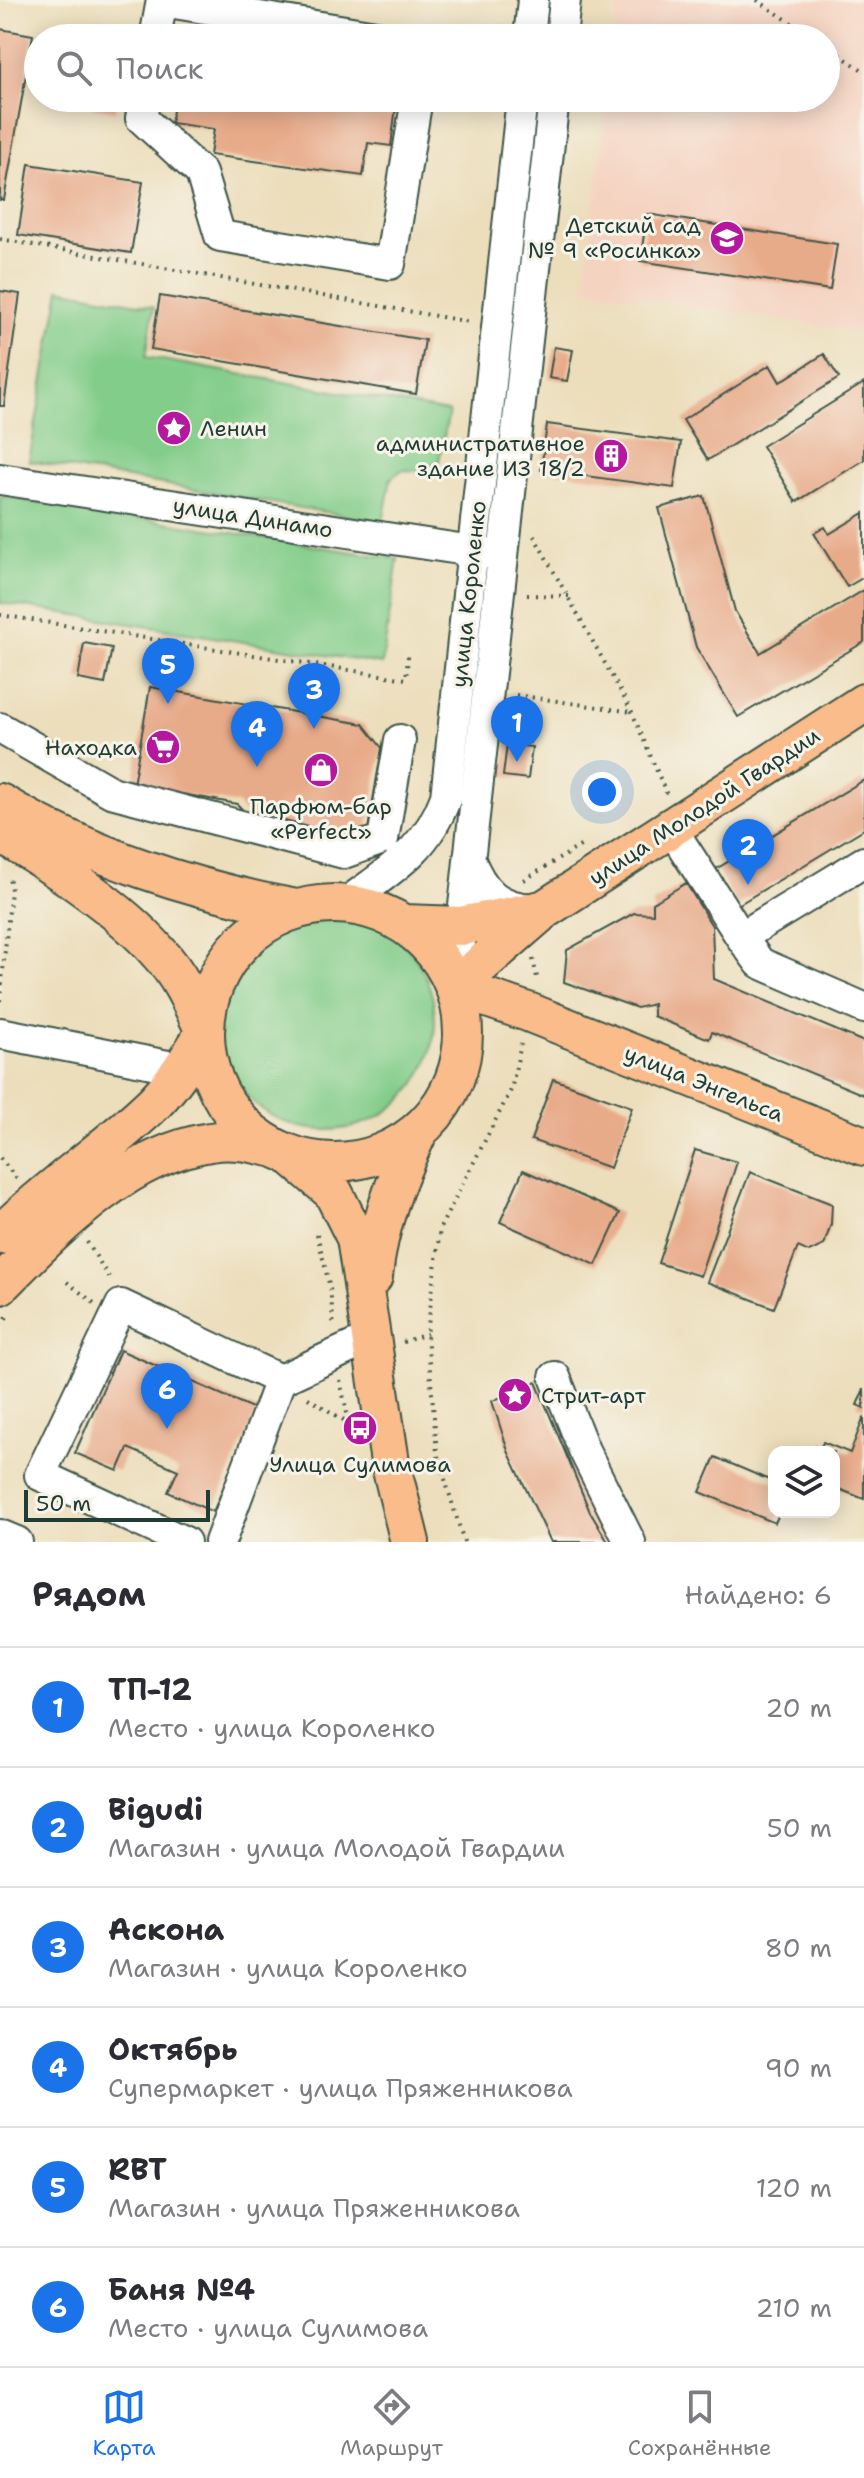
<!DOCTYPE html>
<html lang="ru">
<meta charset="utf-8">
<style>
:root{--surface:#fff;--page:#f2f2f3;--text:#2b2b33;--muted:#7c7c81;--line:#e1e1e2;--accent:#1a73e8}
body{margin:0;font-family:"Shantell Sans",sans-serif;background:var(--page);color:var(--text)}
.controls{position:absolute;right:24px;bottom:24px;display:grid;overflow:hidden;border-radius:16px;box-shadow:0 4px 20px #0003}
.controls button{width:72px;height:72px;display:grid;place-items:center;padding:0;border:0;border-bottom:2px solid var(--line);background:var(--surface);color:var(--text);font:40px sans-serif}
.scale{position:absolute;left:24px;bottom:20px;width:186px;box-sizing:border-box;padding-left:8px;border:4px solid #1f3d34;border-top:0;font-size:22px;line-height:28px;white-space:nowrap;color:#1f3d34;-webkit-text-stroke:6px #f7f3e8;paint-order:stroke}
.you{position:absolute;left:602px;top:792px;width:28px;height:28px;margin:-20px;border:6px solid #fff;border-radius:50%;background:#1a73e8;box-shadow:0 0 0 12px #1a73e833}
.badge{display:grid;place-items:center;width:52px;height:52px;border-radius:50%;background:var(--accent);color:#fff;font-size:26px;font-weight:700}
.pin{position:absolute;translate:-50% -66px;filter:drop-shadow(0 2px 4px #0008)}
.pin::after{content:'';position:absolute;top:42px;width:28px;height:24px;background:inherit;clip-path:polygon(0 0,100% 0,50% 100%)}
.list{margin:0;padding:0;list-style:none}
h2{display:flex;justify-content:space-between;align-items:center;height:104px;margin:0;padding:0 32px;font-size:34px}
h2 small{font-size:26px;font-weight:400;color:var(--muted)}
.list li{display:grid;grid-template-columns:52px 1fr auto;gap:24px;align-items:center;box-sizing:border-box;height:120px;padding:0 32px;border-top:2px solid var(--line)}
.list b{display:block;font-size:30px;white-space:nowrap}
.list p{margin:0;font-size:26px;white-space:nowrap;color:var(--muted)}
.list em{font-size:26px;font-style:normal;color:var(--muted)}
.icon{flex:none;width:44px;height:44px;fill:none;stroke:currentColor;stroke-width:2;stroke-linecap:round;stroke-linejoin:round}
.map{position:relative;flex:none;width:864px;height:1542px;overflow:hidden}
.search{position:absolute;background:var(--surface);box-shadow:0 4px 20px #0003;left:24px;right:24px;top:24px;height:88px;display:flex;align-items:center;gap:20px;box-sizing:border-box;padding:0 28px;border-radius:44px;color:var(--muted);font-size:30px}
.sheet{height:824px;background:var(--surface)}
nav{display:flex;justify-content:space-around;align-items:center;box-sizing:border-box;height:112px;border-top:2px solid var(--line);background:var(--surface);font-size:22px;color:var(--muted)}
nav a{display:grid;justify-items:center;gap:4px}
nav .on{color:var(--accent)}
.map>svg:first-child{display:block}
.built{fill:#f5d3c1}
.green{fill:#83cd8a;stroke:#51855f;stroke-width:2}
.building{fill:#e8ab8a}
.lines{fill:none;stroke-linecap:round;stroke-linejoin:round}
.minor-casing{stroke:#3e5548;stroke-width:34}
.major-casing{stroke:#3e5548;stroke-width:42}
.path{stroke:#3e5548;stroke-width:4;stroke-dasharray:2 6;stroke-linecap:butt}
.minor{stroke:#fff;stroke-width:30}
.major{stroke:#fabc8b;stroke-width:38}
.labels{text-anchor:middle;stroke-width:6;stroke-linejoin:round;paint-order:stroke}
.poi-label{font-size:22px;fill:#1f3d34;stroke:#f7f3e8;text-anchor:end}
.street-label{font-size:22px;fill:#1f3d34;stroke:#f7f3e8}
</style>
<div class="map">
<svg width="864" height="1542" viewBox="0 0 864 1542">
<rect width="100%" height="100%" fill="#f7f3e8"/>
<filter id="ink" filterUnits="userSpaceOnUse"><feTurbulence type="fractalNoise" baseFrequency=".0125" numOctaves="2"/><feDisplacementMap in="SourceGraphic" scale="16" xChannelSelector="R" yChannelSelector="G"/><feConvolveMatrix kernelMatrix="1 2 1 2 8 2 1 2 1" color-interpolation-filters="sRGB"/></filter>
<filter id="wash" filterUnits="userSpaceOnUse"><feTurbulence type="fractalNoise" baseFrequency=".006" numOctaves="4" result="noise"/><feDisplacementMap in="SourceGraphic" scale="32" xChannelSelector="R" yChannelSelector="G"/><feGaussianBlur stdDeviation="1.8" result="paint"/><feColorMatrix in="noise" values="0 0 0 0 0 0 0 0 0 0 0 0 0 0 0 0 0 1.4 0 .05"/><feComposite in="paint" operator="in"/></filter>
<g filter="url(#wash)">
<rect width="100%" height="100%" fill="#ecdebb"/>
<path class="built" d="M618 0H864V333L584 289 607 98H826V38H614Z"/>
<path class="green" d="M60 289 154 307 146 357 449 412 437 471 402 470 391 478 383 522 29 461Z
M0 496 398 559 382 664 0 603Z
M217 1021a109 109 0 1 1 218 0a109 109 0 1 1-218 0Z"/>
<g id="blocks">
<path class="building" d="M0 29 33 35 4 200H0Z
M90 98H117L115 111 89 107Z
M175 98H362V102L396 106 391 146 368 143 363 176 210 155 214 129 171 123Z
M29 164 143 182 131 253 18 235Z
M647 214 837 244 830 290 640 261Z
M0 291 20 294 4 406H0Z
M160 296 425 340 416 394 151 349Z
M554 347 573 350 567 381 549 378Z
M824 354 839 378 708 460 683 420 770 365 780 382Z
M864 383V460L796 502 762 446Z
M547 424 681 442 674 488 541 470Z
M704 496 735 611 760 653 864 590V642L738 717 696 647 659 508Z
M864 513V577L847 587 814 533 825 527 829 534Z
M84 643 112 648 105 684 78 679Z
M150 687 363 724 382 748 366 841 254 822 237 804 133 785Z
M511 708 534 712 530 743 507 740Z
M507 744 532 747 528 779 503 776Z
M864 780V829L738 905 716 869Z
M686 883 712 926 714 979 864 1042V1095L712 1032 709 1039 653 1016V1004L637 1008 564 982 567 950 634 913 653 914V903Z
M553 1079 632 1107 610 1168 531 1140Z
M695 1150 737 1162 700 1276 658 1263Z
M523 1170 620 1213 596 1265 500 1222Z
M750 1172 832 1204 831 1224 824 1245 809 1252 798 1247 774 1308 707 1282Z
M120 1350 257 1410 213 1512 168 1492 178 1470 128 1448 118 1471 75 1453Z
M536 1382 590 1512 608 1542H551L508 1451 492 1401Z
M864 1389V1408L857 1405Z
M864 1417V1499L834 1487V1452H819L823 1442 850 1453Z
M715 1457 774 1482V1512H780L775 1523 700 1492Z"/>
</g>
</g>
<g filter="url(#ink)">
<use href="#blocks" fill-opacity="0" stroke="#3e5548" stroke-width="2"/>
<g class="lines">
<g class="minor-casing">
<path id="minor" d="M162 1 388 38
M155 38 162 0
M529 38 533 0
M561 38 565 0
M145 98 141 118 201 173 220 236 390 264 417 98
M0 479 492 554
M0 728 111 792 344 853 383 839 400 740
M671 828 741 937 864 862
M469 858C482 891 497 907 533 909
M345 904C390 870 426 852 446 797L522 98
M741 937 760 963 864 1008
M455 987 554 98
M0 1033 183 1069
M555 1377 584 1450 630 1542
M0 1535 17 1542
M185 1542 40 1475 121 1305 280 1380
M220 1542 280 1380 371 1338"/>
</g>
<g class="major-casing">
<path id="major" d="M0 803C93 858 191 889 296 909
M0 833C51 864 119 907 158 952 180 975 192 1003 205 1032
M205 1033a129 129 0 1 1 258 0a129 129 0 1 1-258 0Z
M404 924 461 926 542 910
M455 987 545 909 864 703
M455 987 528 1012 864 1146
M290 1155 333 1192 356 1238 390 1462 410 1542
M0 1235C48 1187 106 1150 155 1102 175 1081 190 1057 205 1032
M373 1277C378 1225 396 1179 418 1132
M0 1285C57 1228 126 1155 210 1142 230 1138 250 1142 270 1147"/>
</g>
<path class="path" d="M757 0 814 38
M826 46 864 71
M0 239 470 322
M534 536 632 712 667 795
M527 595 569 596
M0 615 406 679 408 656
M516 695 632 712
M524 880 582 845
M533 959 538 982
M0 1001 11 890 9 875
M0 1158 17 1179
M317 1234 330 1288 334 1328
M87 1242 112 1282
M67 1282 94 1303
M0 1324 10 1314
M403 1342 427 1334
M340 1380 354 1446
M308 1398 347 1422
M464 1542 437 1453 427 1334 440 1228 511 1090 521 1044"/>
<use href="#minor" class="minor"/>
<use href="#major" class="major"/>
</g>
</g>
<defs>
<g id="school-disc" transform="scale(1.8)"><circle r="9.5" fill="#b5179e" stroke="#f7f3e8"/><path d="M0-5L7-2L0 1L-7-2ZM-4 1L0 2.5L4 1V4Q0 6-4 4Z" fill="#fff"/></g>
<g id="sight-disc" transform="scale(1.8)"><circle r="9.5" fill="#b5179e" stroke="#f7f3e8"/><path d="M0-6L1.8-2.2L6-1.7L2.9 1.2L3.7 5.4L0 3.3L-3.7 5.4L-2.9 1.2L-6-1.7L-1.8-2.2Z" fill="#fff"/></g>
<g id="building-disc" transform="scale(1.8)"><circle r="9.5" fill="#b5179e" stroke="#f7f3e8"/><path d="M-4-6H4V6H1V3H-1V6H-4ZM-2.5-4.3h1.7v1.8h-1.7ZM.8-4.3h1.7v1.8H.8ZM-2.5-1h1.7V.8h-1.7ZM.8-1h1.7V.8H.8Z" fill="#fff"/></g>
<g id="supermarket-disc" transform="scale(1.8)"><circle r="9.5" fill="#b5179e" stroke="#f7f3e8"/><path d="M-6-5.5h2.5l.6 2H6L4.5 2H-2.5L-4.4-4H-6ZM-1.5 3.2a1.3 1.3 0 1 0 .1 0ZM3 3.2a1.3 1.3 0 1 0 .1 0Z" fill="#fff"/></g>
<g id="shop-disc" transform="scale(1.8)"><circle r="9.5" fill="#b5179e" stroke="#f7f3e8"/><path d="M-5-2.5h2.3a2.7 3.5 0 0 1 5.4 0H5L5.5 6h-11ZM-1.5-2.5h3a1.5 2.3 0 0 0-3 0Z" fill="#fff"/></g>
<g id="bus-disc" transform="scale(1.8)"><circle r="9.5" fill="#b5179e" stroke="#f7f3e8"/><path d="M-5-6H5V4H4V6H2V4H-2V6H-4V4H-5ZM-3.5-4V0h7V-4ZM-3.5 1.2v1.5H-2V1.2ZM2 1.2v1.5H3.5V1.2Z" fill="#fff"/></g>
</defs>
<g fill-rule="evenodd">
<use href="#school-disc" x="727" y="238"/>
<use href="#sight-disc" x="174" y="428"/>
<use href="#building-disc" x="611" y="456"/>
<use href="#supermarket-disc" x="163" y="747"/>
<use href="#shop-disc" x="321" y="770"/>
<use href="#sight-disc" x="515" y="1395"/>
<use href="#bus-disc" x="360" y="1428"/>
</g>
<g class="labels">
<g class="poi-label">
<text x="701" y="233">Детский сад<tspan x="701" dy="25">№ 9 «Росинка»</tspan></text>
<text x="200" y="436" text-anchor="start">Ленин</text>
<text x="585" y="451">административное<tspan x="585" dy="25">здание ИЗ 18/2</tspan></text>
<text x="137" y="755">Находка</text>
<text x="321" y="814" text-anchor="middle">Парфюм-бар<tspan x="321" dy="25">«Perfect»</tspan></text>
<text x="541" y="1403" text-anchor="start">Стрит-арт</text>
<text x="360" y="1472" text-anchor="middle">Улица Сулимова</text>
</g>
<g class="street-label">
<text transform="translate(253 517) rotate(9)" y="8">улица Динамо</text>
<text transform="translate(468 594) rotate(-84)" y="8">улица Короленко</text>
<text transform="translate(704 806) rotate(-33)" y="8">улица Молодой Гвардии</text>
<text transform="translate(704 1083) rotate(22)" y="8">улица Энгельса</text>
</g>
</g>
</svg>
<div class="controls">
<button><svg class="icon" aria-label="layers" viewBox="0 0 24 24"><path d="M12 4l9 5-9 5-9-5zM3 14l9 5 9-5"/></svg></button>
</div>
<div class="scale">50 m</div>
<div class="you"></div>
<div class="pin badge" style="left:517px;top:762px">1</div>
<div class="pin badge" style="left:748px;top:885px">2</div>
<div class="pin badge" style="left:314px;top:729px">3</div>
<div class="pin badge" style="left:257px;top:767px">4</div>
<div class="pin badge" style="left:168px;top:704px">5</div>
<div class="pin badge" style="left:167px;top:1429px">6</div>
<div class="search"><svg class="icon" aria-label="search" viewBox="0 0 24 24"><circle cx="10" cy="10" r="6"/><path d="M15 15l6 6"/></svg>Поиск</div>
</div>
<section class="sheet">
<h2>Рядом<small>Найдено: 6</small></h2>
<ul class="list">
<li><span class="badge">1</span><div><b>ТП-12</b><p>Место · улица Короленко</p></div><em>20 m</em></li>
<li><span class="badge">2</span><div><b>Bigudi</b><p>Магазин · улица Молодой Гвардии</p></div><em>50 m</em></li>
<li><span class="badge">3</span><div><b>Аскона</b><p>Магазин · улица Короленко</p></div><em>80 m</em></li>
<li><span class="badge">4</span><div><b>Октябрь</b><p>Супермаркет · улица Пряженникова</p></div><em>90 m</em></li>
<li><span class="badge">5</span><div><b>RBT</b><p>Магазин · улица Пряженникова</p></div><em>120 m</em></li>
<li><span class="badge">6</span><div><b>Баня №4</b><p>Место · улица Сулимова</p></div><em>210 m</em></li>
</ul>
</section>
<nav>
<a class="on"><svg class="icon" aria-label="map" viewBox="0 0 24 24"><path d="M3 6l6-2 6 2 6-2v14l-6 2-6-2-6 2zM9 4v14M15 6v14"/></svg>Карта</a>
<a><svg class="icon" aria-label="directions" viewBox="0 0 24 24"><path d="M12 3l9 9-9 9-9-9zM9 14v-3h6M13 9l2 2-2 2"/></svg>Маршрут</a>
<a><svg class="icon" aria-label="saved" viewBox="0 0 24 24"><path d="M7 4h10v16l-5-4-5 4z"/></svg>Сохранённые</a>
</nav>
